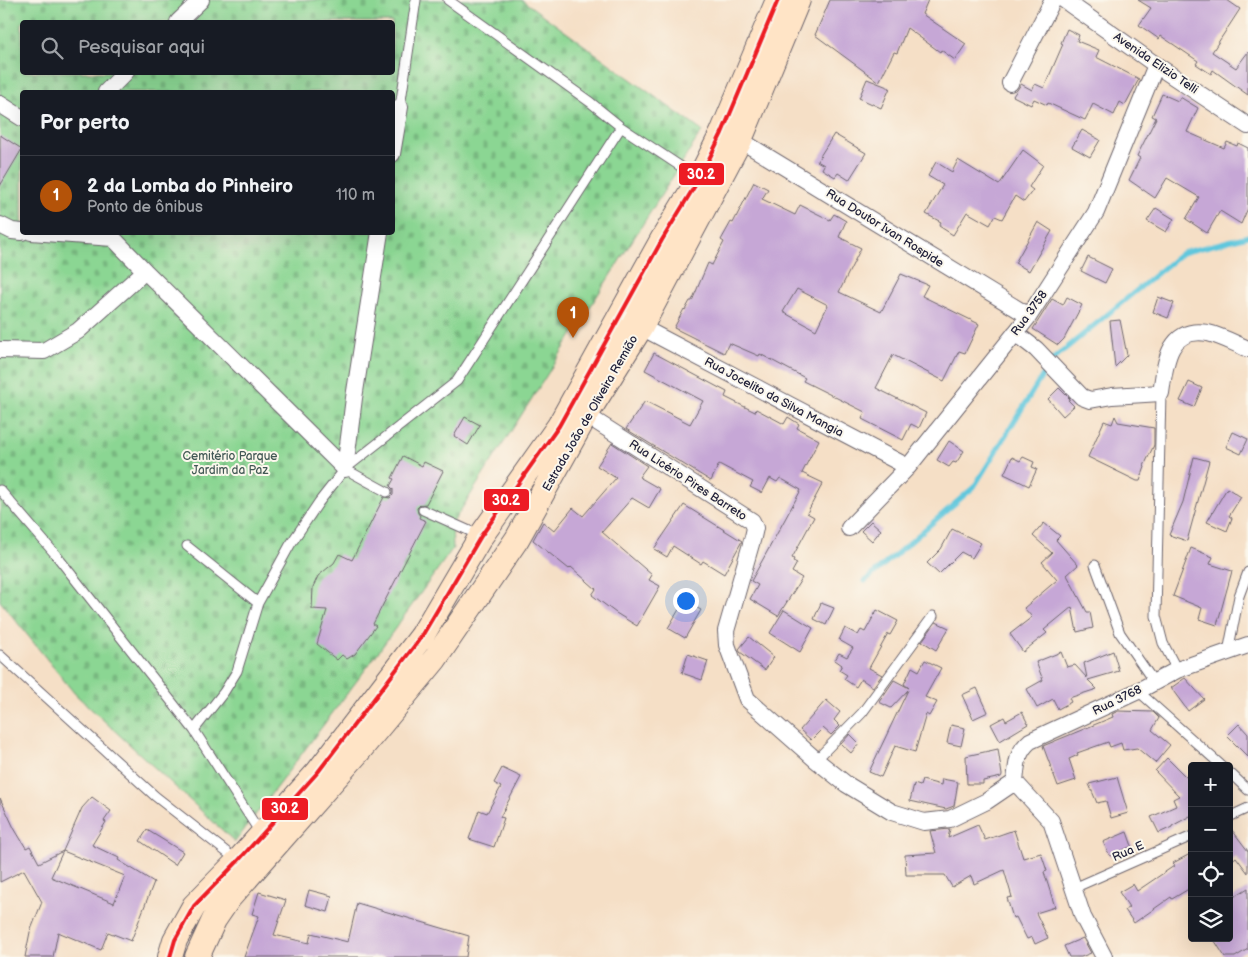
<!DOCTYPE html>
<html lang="pt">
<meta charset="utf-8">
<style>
:root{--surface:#171b24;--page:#242831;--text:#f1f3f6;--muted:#9ea1a6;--line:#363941;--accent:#b45309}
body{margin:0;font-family:"Balsamiq Sans",sans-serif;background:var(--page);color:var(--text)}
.controls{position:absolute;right:15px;bottom:15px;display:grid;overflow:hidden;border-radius:5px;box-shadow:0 5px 20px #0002}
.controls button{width:45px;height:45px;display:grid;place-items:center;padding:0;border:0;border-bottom:1px solid var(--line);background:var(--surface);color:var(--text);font:25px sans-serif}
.you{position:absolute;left:685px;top:600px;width:18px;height:18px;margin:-12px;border:4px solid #fff;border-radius:50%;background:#1a73e8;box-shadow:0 0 0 8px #1a73e833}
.badge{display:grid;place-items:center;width:32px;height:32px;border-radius:50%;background:var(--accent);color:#fff;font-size:16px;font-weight:700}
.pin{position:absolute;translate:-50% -41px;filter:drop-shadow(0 1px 2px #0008)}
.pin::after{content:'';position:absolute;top:26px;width:18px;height:15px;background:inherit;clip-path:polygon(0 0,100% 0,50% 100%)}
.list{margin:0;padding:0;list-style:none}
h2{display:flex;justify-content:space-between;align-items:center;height:65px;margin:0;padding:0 20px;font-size:21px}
h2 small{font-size:16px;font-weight:400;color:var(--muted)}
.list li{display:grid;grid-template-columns:32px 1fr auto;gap:15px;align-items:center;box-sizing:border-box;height:80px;padding:0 20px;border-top:1px solid var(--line)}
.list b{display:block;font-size:19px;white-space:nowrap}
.list p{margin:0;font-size:16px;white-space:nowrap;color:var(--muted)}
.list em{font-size:16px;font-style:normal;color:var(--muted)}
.icon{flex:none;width:28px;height:28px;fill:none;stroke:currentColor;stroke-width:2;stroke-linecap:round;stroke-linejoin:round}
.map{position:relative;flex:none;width:1248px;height:957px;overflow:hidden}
.search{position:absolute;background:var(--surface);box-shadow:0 5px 20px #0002;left:20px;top:20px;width:375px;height:55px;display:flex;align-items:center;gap:12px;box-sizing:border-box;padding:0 18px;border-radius:5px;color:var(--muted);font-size:19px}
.panel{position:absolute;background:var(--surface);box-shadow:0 5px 20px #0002;left:20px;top:90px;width:375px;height:145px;border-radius:5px}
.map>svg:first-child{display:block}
.cemetery{fill:url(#cemetery-stones);stroke:#567c67;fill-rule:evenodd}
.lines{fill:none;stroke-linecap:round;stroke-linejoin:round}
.stream{stroke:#60c7dd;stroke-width:5}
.building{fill:#c6a7d6;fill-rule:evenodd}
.service-casing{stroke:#6c646c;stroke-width:11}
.minor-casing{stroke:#6c646c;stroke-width:18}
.secondary-casing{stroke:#6c646c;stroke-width:26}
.service{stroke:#fff;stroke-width:9}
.minor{stroke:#fff;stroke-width:16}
.secondary{stroke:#ffe4c6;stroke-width:24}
.bus-1-casing{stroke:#fbf7ec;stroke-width:8}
.bus-1{stroke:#ed1c24;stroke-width:4}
.labels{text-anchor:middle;stroke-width:4;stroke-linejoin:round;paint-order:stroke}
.street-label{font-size:12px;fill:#22223b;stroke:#fbf7ec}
.park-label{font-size:12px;fill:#425855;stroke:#fbf7ec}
.line-badge{stroke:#fbf7ec;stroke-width:2}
.badge-label{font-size:14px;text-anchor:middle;font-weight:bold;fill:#fff}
</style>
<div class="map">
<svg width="1248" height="957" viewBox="0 0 1248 957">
<defs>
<pattern id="cemetery-stones" width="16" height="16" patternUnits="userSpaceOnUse" patternTransform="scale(1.25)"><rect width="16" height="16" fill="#8bd693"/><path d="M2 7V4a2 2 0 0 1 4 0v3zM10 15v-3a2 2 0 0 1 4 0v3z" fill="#78b780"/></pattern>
</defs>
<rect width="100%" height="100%" fill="#fbf7ec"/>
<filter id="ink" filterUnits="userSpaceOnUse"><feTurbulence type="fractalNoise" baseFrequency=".02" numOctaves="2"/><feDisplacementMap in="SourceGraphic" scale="10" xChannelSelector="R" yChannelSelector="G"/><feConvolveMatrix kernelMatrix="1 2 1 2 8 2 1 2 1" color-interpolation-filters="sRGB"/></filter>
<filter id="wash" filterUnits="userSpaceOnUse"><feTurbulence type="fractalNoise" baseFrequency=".0096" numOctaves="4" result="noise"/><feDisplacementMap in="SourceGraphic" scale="20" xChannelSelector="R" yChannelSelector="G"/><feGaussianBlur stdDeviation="1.12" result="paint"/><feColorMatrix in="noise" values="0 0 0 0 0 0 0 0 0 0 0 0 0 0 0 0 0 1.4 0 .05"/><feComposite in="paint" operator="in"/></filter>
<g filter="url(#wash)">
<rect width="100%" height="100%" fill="#f5dfc6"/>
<path class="cemetery" d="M0 0H522L702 131 452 524 453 548 371 662 235 842 75 694 0 601ZM22 22H392V72H22ZM22 92H392V232H22Z"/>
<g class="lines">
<path class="stream" d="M865 581 974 487 1052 360 1182 253 1248 236"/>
</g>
<g id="blocks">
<path class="building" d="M830 0H928L922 14 966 44 955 60 941 50 940 52 907 28 897 53 894 52 879 82 815 35Z
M1138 0H1227L1240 9 1212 52 1236 68 1248 52V95L1213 70 1211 74 1196 64 1198 61 1161 36 1159 39 1139 25 1151 8Z
M1067 29 1079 35 1077 41 1099 50 1096 57 1139 79 1125 105 1120 102 1114 115 1093 104 1085 120 1048 103 1047 105 1034 99 1031 105 1013 96 1021 84 1032 90 1035 84 1044 88 1063 44 1061 43Z
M867 79 890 88 881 108 859 98Z
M1162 94 1178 101 1180 97 1198 108 1187 132 1224 148 1227 142 1237 146 1238 143 1248 148V208L1241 224 1220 211 1207 233 1186 219 1199 197 1167 178 1155 198 1129 180 1140 158 1137 156 1156 118 1152 116Z
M1082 130 1100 140 1090 157 1072 147Z
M834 134 866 153 849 180 838 173 835 177 822 169 824 165 817 161Z
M0 135 22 149 0 186Z
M1023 150 1043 165 1029 187 1033 190 1024 202 1015 196 1002 219 995 216 990 225 967 212 953 235 939 226 941 222 926 214 943 185 928 176 936 162 952 172 958 160 999 185Z
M754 182 768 189 762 199 795 215 800 205 830 220 834 214 846 221 839 237 861 248 839 292 881 312 901 274 928 285 922 296 979 324 965 353 959 351 944 381 893 355 876 388 926 413 919 428 911 424 903 440 862 419 865 412 803 381 805 378 760 354 759 356 729 343 724 353 674 328 684 309 685 310 690 301H692L708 263 712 265 724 242 721 240 731 222 733 223ZM797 289 828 305 816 330 783 312Z
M1156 208 1174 219 1166 232 1147 221Z
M1038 222 1052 231 1029 271 1015 263Z
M1088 257 1112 269 1105 283 1081 271Z
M1067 297 1082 305 1064 339 1058 345 1033 329 1052 299 1063 305Z
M1158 297 1174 303 1168 318 1153 312Z
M1120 320 1127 355 1115 367 1110 321Z
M654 353 727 392 725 397 755 412 756 409 784 424 788 417 799 424 797 428 819 440 802 473 823 483 807 513 814 517 792 558 794 559 793 561 797 563 792 572 802 578 778 616 750 599 758 585 751 581 801 490 780 478 777 482 770 478 762 493 750 487 753 482 719 464 711 481 626 429 645 401 690 424 703 401 645 370Z
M1189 382 1202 388 1194 407 1180 401Z
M1059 388 1070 399 1068 400 1074 406 1063 416 1048 399Z
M1115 416 1118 422 1154 428V445L1144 466 1145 467 1140 481H1137L1088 457 1104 421 1112 424Z
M465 417 480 425 468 445 454 436Z
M1233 432 1248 439 1241 454 1226 447Z
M949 441 964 451 956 463 953 462 949 467 937 460Z
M612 443 647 466 639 477 660 489 649 508 632 498 602 532 652 575 649 580 660 586 637 626 616 613 592 595 596 589 571 567 569 569 533 540 543 522 554 531 573 508 583 516 616 478 597 466Z
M403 456 422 466 424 462 443 471 426 504 420 505 417 508 418 513 420 516 419 518 426 521 373 624 376 626 355 654 347 659 342 655 337 660 317 644 327 610 312 609 313 587 318 576 334 563 339 554 352 560 384 497 390 498 393 495V489L390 486 394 479 392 478Z
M1012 457 1020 461 1023 457 1034 462 1032 467 1037 469 1029 486 1004 474Z
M1194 457 1209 461 1187 541 1169 535 1183 502Z
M1227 488 1241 497 1229 516 1232 518 1227 531 1207 522Z
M684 505 742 541 724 574 703 561 701 564 673 546 667 557 654 549Z
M871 521 881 530 872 541 861 531Z
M1044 523 1060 536 1056 540 1078 565 1067 575 1087 612H1090L1093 628 1077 632 1072 607 1044 630 1047 633 1023 652 1010 634 1032 617 1024 608 1057 580 1042 562 1052 553 1033 536Z
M952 529 981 543 972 558 961 552 939 574 927 563 941 549Z
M1191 548 1213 557 1210 564 1232 571 1217 625 1199 619 1202 608 1173 596Z
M684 601 701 610 685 638 668 628Z
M821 603 834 608 826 625 814 619Z
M784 610 813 628 800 652 770 633Z
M877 610 898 621 890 635 888 634 869 668 882 675 873 687 861 679 856 687 844 679 847 675 839 670 842 665 835 660 839 653 847 657 853 648 839 640 845 628 858 635 861 630 865 632Z
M936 622 949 628 936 650 922 641Z
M749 637 774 657 765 670 740 652 739 649Z
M1113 651 1119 671 1088 680 1097 689 1069 698 1071 702 1058 709 1053 699 1037 708 1027 689 1043 680 1036 662 1061 652 1067 667 1075 665 1087 678 1084 663Z
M688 654 708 661 702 680 682 673Z
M925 660 941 668 925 697 937 702 929 716 926 714 915 752 895 746 881 777 869 772 908 690 891 708 879 702 894 680 909 688 904 684 912 667 919 671Z
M1185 678 1204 699 1188 711 1171 688Z
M977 688 988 712 973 719 962 695Z
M826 700 840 712 834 720 840 726 831 735 823 728 811 740 800 730Z
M1118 711 1153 712 1159 718 1152 730 1170 745 1155 763 1137 748 1123 750 1121 743 1110 747 1108 742 1077 753 1078 755 1069 759 1076 780 1058 786 1043 746 1113 717 1112 714Z
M1022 712 1028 724 1000 741 991 724 1004 717 1006 721Z
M1239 724 1248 734V757L1227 736Z
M951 725 965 728 961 746 947 743Z
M850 734 859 743 851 753 841 744Z
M998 749 1002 775 1001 777 983 781V784H967L966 756Z
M1167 758 1192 783V815L1172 826V827L1159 833 1151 817 1176 806 1173 799 1179 796 1155 771Z
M502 768 521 777 500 817 504 818 494 847 469 839 479 810 487 813 501 787 494 783Z
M1117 777 1128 813 1111 818 1106 801 1097 803 1089 784Z
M942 779 958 782 954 806 946 809 910 801 914 784 920 786 922 780 941 785Z
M92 797 111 811 104 821 106 822 92 845 119 858 118 860 154 882 131 941 108 932 101 950 58 932 53 957H25L30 932 42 902 24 870 0 882V798L14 828 26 848 30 846 39 863 63 851 51 877 114 903 125 876 63 851 82 808Z
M978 825 985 840 1014 830 1023 858 1041 853 1047 871 1044 872 1055 907 1036 913 1048 938 1035 944 1032 937 1027 939 1016 917 1013 918 1007 898 1012 897 1004 870 974 884 971 876 952 887 945 875H906L905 855 936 853 930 831 950 829 948 838Z
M1229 826 1248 851V873L1236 857 1229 863Z
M147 830 183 852 175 865 140 841Z
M1127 832 1132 846 1110 856 1103 842Z
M1192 853V887L1172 899 1171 897 1134 923 1125 910 1129 907 1119 892 1133 884 1137 891 1174 866 1173 863Z
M1248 888V949L1235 957H1225L1213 938H1229V900Z
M309 890 332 896 328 912 305 905Z
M259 892 286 900 274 935 309 943 311 933 348 942 357 903 469 936 466 957H244L259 916 252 914Z
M1083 938 1091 953 1081 957H1069L1064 946Z"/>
</g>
</g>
<g filter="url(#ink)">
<use href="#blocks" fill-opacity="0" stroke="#6c646c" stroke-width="1"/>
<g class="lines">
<g class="service-casing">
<path id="service" d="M448 0 590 102 621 127 698 178
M400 107 416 0
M1161 393 1156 616 1163 643 1177 670
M345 469 387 492
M0 490 56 555 194 730 261 834
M423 510 481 536
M187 546 258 603
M1095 565 1120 633 1154 682
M1228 652 1239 596 1248 572
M0 655 155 796 238 861
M1138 691 1222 766
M194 730 224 692 237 671 258 603 290 545 319 502 345 469 457 381 621 127
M816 760 862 713 933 616
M1229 772 1248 790
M1229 817 1248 808
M1074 888 1192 836"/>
</g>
<g class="minor-casing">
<path id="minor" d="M1064 0 1156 65 1248 126
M178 22 201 0
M1010 83 1053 0
M106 92 126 72
M0 104 22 118
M740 140 1029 316
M392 154 400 107
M0 225 12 231 22 232
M31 232 113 238
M110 232 113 238 145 271 345 469
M641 327 908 467
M1015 333 1036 349 1082 397 1090 400 1112 396 1161 393C1165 364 1168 326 1208 333 1221 336 1236 344 1248 349
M0 350 44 351 78 331 145 271
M586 415 752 521 755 528 753 537 726 631 727 645 747 699 816 760 846 784 892 812 924 822 950 819 987 801 1015 782 1051 821 1083 917 1104 957
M345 469 354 398 380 232
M849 528 908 467 1029 316 1096 212 1156 65
M1015 782C1017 765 1016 753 1030 741L1138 691 1177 670 1248 645"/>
</g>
<g class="secondary-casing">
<path id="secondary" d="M170 957 175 940 194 906 238 861 318 772 422 636 481 536 559 426 662 240 699 179 722 133 778 0
M197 957 214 920 229 898 358 752 435 659 517 539 586 415 641 327 740 140 798 0"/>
</g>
<use href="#service" class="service"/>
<use href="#minor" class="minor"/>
<use href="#secondary" class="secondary"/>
<g class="bus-1-casing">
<path id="bus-1" d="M170 957 175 940 194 906 238 861 318 772 422 636 481 536 559 426 662 240 699 179 722 133 778 0"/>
</g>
<use href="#bus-1" class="bus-1"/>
</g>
</g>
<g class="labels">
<g class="street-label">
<text transform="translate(1156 63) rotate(34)" y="4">Avenida Elizio Telli</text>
<text transform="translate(885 228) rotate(32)" y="4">Rua Doutor Ivan Rospide</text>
<text transform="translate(1029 313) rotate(-54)" y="4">Rua 3758</text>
<text transform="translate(774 397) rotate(28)" y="4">Rua Jocelito da Silva Mangia</text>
<text transform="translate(590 413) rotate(-60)" y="4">Estrada João de Oliveira Remião</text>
<text transform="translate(688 480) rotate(33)" y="4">Rua Licério Pires Barreto</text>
<text transform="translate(1117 700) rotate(-26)" y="4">Rua 3768</text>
<text transform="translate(1128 851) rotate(-24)" y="4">Rua E</text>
</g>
<g class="park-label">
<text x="230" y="460">Cemitério Parque<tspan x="230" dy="14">Jardim da Paz</tspan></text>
</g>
</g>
<g class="line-badge">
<rect x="678" y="162" width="47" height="24" rx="5" fill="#ed1c24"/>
<rect x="483" y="488" width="47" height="24" rx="5" fill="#ed1c24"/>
<rect x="261" y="797" width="48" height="24" rx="5" fill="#ed1c24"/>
</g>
<g class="badge-label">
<text x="701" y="179">30.2</text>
<text x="506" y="505">30.2</text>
<text x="285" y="813">30.2</text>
</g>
</svg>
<div class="controls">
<button>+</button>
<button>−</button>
<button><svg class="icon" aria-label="locate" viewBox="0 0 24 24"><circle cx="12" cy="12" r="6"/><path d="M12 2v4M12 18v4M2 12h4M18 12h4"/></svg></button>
<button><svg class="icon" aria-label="layers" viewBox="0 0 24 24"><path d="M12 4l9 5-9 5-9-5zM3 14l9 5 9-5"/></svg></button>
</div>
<div class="you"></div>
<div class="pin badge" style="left:573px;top:338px">1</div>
<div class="search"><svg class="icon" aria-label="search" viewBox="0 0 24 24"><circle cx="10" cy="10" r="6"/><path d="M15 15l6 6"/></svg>Pesquisar aqui</div>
<section class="panel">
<h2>Por perto<small></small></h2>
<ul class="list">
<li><span class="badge">1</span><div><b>2 da Lomba do Pinheiro</b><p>Ponto de ônibus</p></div><em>110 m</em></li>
</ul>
</section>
</div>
